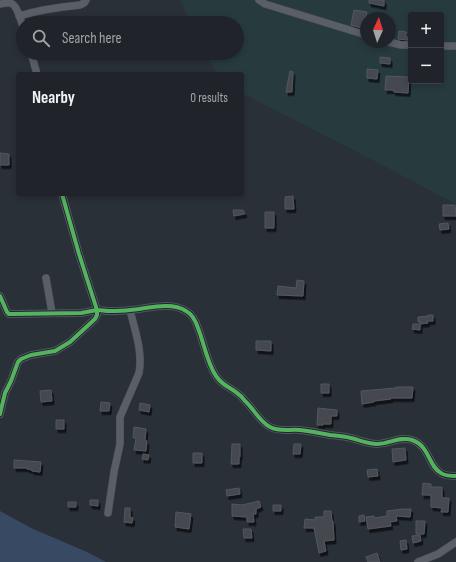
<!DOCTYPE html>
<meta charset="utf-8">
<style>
:root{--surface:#20242a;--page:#2d3036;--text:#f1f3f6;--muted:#a2a4a8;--line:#3d4147}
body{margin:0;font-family:"Sofia Sans Condensed",sans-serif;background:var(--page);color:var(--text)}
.controls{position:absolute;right:12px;top:12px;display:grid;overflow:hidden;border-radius:4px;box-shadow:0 2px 6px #0003}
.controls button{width:36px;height:36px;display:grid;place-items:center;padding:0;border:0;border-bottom:1px solid var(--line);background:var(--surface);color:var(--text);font:20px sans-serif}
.compass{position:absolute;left:360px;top:12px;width:36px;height:36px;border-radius:50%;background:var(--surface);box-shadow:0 2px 6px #0003;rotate:4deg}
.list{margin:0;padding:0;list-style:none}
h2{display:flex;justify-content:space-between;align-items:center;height:52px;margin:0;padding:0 16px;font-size:17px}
h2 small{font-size:13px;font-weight:400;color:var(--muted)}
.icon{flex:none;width:22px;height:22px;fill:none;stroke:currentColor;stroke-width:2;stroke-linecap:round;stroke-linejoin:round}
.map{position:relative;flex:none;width:456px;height:562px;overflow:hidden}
.search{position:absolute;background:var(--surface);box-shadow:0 2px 6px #0003;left:16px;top:16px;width:228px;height:44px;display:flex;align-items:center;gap:10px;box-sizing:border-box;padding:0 14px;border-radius:22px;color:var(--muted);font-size:15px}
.panel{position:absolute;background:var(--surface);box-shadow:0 2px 6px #0003;left:16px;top:72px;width:228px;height:124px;border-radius:4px}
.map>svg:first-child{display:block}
.green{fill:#273a3e;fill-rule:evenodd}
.water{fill:#384963}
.building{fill:#444950;stroke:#52575f;filter:url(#shadow)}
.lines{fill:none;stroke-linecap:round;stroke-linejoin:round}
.minor-casing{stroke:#484c53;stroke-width:8}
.minor{stroke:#5a5e66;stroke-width:7}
.cycleway-casing{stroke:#1d2633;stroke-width:6}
.cycleway{stroke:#56b35d;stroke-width:4}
</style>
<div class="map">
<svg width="456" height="562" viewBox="0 0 456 562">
<defs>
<filter id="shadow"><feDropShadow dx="2" dy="3.5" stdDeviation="0" flood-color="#0009"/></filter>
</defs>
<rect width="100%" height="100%" fill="#2a3038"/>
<path class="green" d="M180 0H456V204L363 155 242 93V74H217L206 53H237V23H191ZM411 15H441V81H411ZM366 18H390V42H366Z"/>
<path class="water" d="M0 511 31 528 87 552 106 562H0Z"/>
<path class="building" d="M369 0H384V6L369 3Z
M354 10 367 12 364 29 351 25Z
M399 31 406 32V37H408V40L398 39Z
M380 57 390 58V64L380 63Z
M367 69 378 70 377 79 367 78Z
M290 71 293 72 292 92H286Z
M386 76 409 77 408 93 394 92 393 90H385Z
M0 153 9 154V165H0Z
M293 196 294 209H285V197Z
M443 205H455L456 216H443Z
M233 210H243L245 214 234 216Z
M265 212H274V228H265Z
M448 223 449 229 440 230 439 224Z
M297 280 304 281 303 296 277 295 278 286 296 288Z
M428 315H433V321H427L428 323 420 324V321L418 322V317L428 316Z
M413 324H420V330L412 329Z
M256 341H271V351L256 350Z
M321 384H329V393H321Z
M396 387H413L412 398H390L391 399 374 401V402L362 404 361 391 396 388Z
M51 390 52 401 41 402 40 391Z
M101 402 110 403 109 411H100Z
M140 403 150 405 149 412 139 410Z
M318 408 337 410V416H331V424H323V425H317Z
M56 420H64V429H56Z
M134 427 146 429 145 440 147 441 146 451 134 450 136 438H133Z
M232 444H240V457H239V464H231Z
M294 444H301L300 454H293Z
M405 448 406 460 393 462 392 449Z
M193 453H202V463H193Z
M143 454 149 455 148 460 142 459Z
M14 460 41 462 40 472 32 471V470L27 469V468H14Z
M377 469 378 476 368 477 367 470Z
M423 483 431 484V487H442V498H449L448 512H441L442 508 431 507V495H422Z
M239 488 240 494 227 496 226 490Z
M90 500H98V506L90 505Z
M259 501 261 507 256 509V514H253L254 522H247V517L232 516V504L242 505Z
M68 502H76V507H68Z
M273 505H281V511H273Z
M125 508H130V517L133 518 132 523 124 522Z
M402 509H411L410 517 396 516 397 521 390 522 391 526 368 529 366 517 374 516V518L387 516V511Z
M324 511H331L332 521H333L334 540 324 541 326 551 319 553 314 528H304L305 519 315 520V517H324Z
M176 512 191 514 189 529 175 527Z
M364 515 365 521 359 522V516Z
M416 521H425L424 534H416Z
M243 529H251L252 538H244Z
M420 535 421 541 413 543 412 536Z
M406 540 407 549 401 550 400 541Z
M377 553 380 562H368L366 557Z"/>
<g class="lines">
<g class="minor-casing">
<path id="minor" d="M259 0 265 4 366 35
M0 4C3 4 7 2 10 3 17 4 21 21 23 27
M19 16C39 10 59 7 80 5L84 3 86 0
M389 42 401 45H411
M441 46H456
M31 53 37 74
M62 194 79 254 97 310C101 310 105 311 109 311 116 311 123 311 130 310 146 309 171 301 186 311 192 314 196 322 198 328 204 343 207 363 216 376 223 386 228 386 237 393 240 395 243 398 245 401 254 409 259 421 270 427 279 432 290 429 300 430 310 431 320 433 330 435 337 436 344 436 351 438 359 440 368 444 377 444 389 444 400 436 412 440 430 446 428 466 441 473 445 476 451 476 456 476
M46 278 52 313
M0 296 7 312 9 314H12L81 313 97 310V315L95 319 70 342 55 351 31 355 21 359 18 362 11 381 5 393 0 414
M108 513 114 472 120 444V417L139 373C143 352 135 331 130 310
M418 562 438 554 456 542"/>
</g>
<use href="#minor" class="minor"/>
<g class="cycleway-casing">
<path id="cycleway" d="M62 194 79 254 97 310C101 310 105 311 109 311 116 311 123 311 130 310 146 309 171 301 186 311 192 314 196 322 198 328 204 343 207 363 216 376 223 386 228 386 237 393 240 395 243 398 245 401 254 409 259 421 270 427 279 432 290 429 300 430 310 431 320 433 330 435 337 436 344 436 351 438 359 440 368 444 377 444 389 444 400 436 412 440 430 446 428 466 441 473 445 476 451 476 456 476
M0 296 7 312 9 314H12L81 313 97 310V315L95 319 70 342 55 351 31 355 21 359 18 362 11 381 5 393 0 414"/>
</g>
<use href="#cycleway" class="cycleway"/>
</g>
</svg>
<div class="controls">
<button>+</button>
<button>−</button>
</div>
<svg class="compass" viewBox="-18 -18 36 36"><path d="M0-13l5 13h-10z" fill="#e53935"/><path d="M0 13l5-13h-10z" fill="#a2a4a8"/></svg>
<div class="search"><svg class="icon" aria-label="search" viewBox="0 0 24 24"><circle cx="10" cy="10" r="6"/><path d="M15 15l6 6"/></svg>Search here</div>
<section class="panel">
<h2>Nearby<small>0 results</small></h2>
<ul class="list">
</ul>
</section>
</div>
